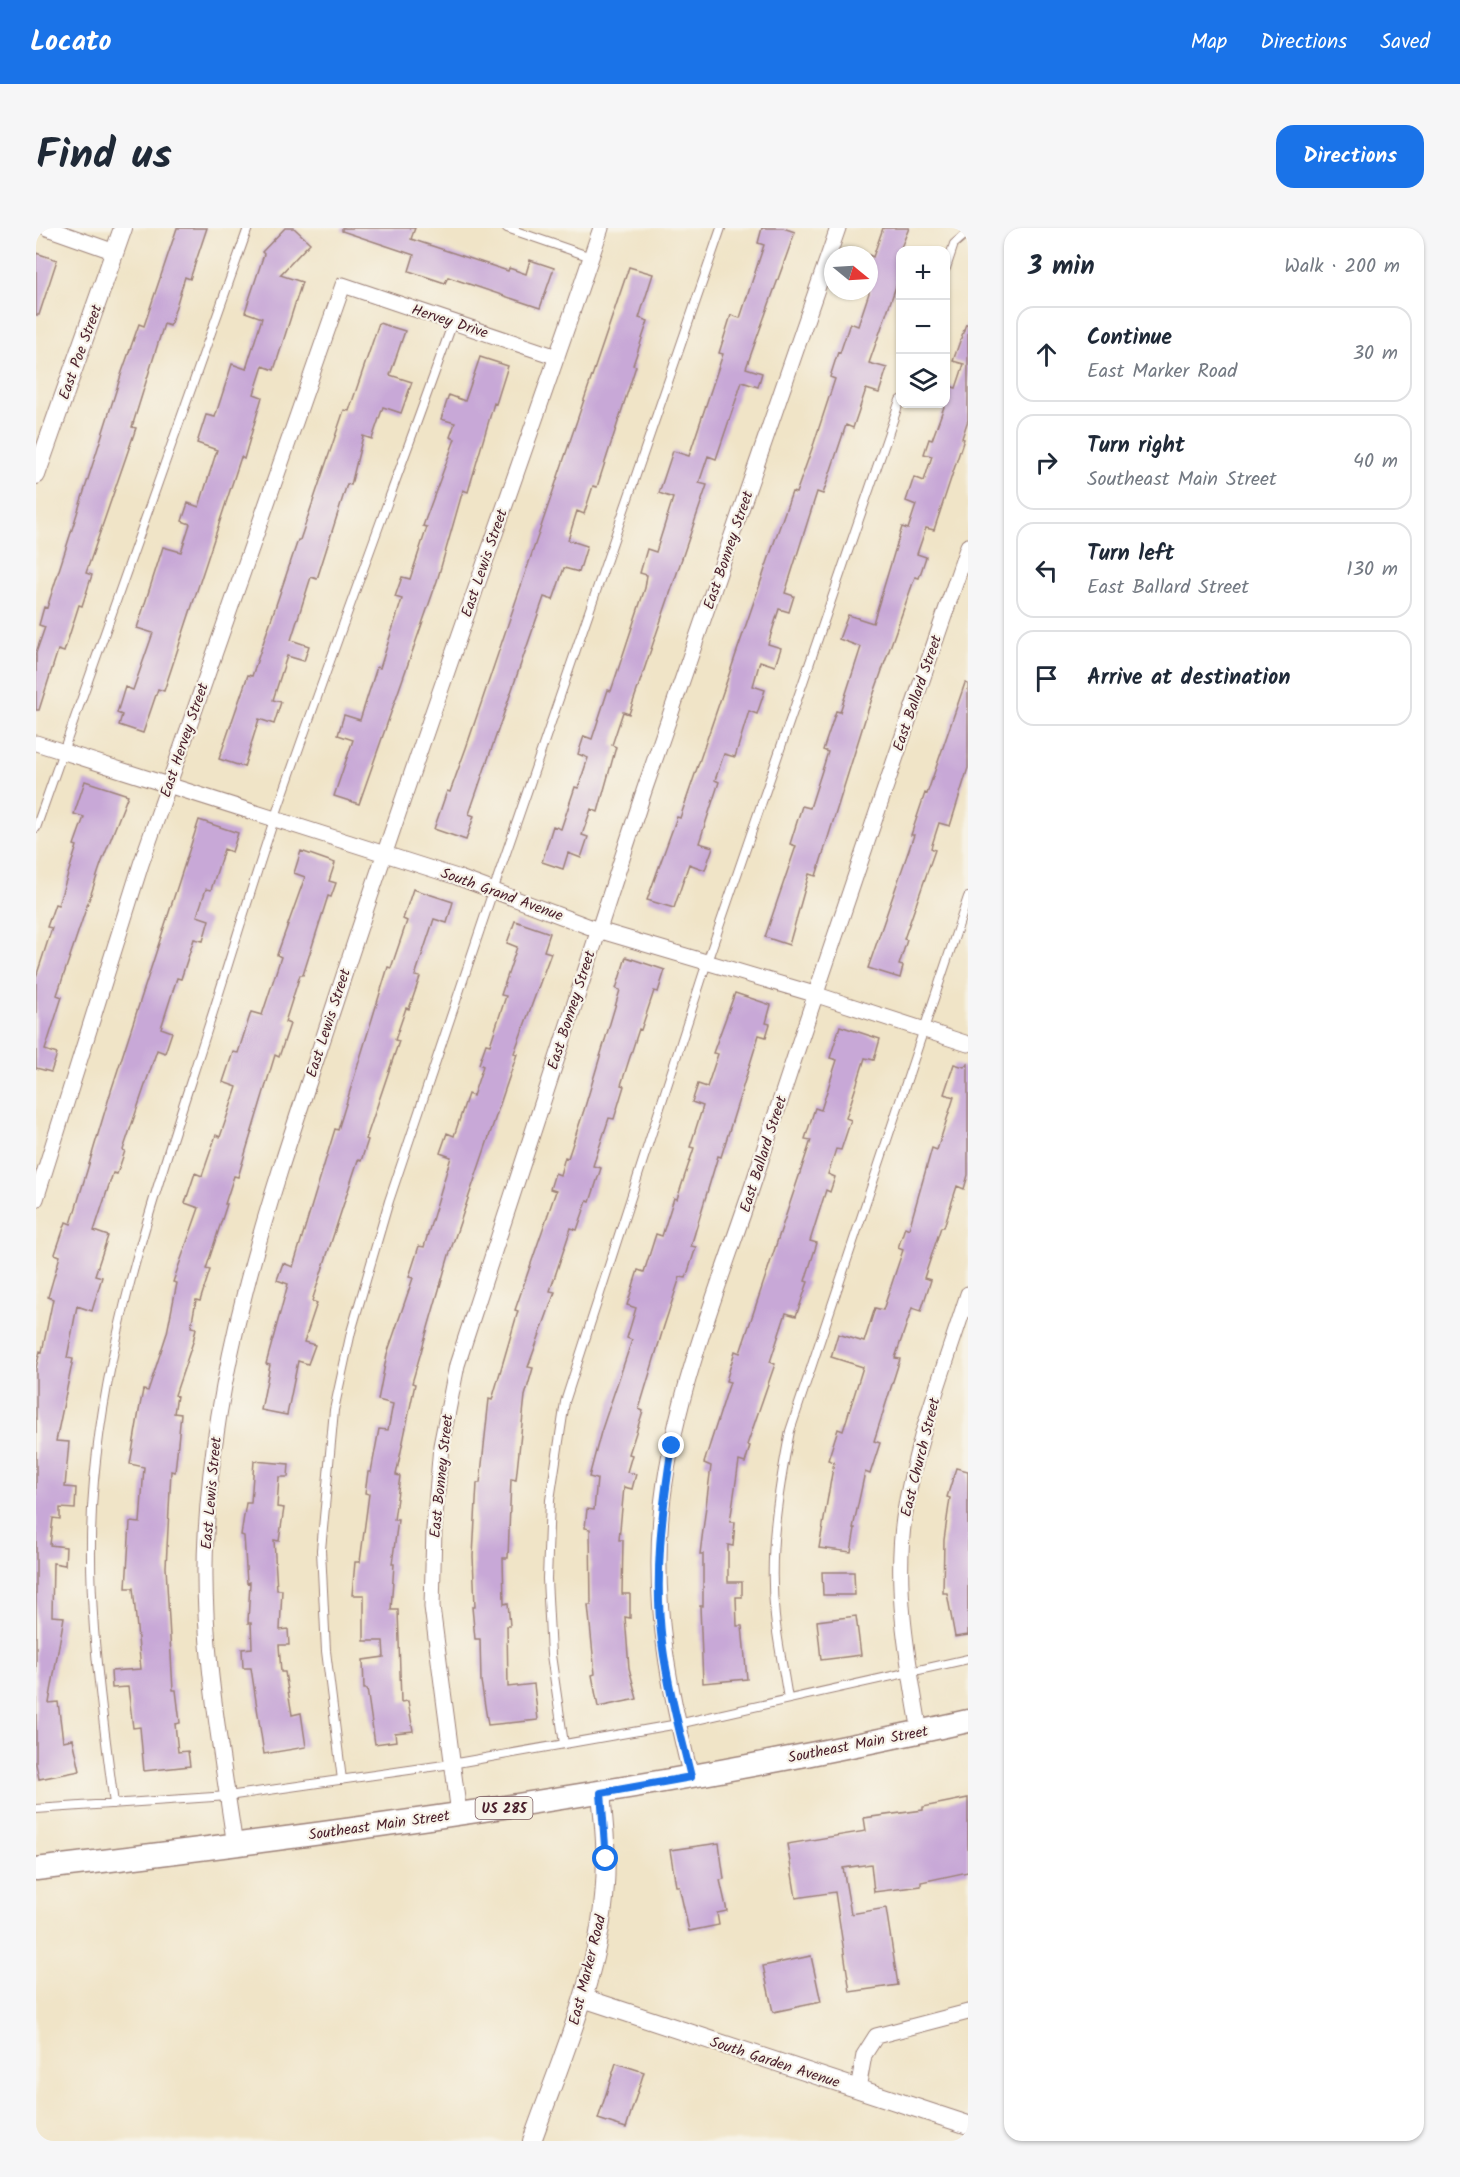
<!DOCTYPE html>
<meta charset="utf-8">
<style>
:root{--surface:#fff;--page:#f6f6f7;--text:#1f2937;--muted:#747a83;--line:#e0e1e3;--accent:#1a73e8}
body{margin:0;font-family:Kalam,sans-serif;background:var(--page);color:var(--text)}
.controls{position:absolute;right:18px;top:18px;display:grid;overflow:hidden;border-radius:12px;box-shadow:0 2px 4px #0004}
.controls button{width:54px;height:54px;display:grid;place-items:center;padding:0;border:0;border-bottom:2px solid var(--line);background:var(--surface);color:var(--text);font:30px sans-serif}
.compass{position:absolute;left:788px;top:18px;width:54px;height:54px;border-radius:50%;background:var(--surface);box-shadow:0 2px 4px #0004;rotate:108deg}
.stop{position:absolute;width:18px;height:18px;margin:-14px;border:4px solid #1a73e8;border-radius:50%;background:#fff}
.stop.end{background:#1a73e8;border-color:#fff;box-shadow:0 2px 6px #0008}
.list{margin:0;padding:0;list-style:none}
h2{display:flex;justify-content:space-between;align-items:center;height:78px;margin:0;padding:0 24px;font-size:26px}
h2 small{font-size:20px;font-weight:400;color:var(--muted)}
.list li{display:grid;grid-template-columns:39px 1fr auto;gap:18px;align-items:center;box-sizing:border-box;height:96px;margin:0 12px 12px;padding:0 12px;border:2px solid var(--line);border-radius:18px}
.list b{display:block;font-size:22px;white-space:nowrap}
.list p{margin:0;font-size:20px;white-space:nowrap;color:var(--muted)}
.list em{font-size:20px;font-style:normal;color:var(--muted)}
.icon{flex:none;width:33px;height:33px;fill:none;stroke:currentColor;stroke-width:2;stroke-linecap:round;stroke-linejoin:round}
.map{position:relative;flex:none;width:932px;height:1913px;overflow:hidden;border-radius:18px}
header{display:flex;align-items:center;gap:36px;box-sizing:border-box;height:84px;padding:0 30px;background:var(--accent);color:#fff}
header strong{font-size:28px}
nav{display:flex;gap:33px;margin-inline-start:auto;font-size:21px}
.intro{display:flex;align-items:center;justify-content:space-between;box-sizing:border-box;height:144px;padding:0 36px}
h1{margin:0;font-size:42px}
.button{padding:15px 27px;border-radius:18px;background:var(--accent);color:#fff;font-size:21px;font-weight:700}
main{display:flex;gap:36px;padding:0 36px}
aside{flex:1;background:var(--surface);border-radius:18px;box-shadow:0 2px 4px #0004}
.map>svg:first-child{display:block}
.building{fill:#c8a8d7}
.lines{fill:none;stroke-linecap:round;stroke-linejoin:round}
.service-casing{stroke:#9d8279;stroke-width:10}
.minor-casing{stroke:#9d8279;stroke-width:17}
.tertiary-casing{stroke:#9d8279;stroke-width:20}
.primary-casing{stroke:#9d8279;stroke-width:25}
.service{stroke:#fff;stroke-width:8}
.minor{stroke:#fff;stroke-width:15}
.tertiary{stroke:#fff;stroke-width:18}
.primary{stroke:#fff;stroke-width:22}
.route{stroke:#1a73e8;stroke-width:8}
.labels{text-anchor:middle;stroke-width:4.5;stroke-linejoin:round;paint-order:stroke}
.shield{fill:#f7f3e8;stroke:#7e5f64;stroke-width:1.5}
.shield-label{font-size:14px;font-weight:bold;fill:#4a1f2b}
.street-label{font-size:15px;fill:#4a1f2b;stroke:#f7f3e8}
</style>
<header>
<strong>Locato</strong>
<nav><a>Map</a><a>Directions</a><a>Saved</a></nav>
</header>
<div class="intro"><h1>Find us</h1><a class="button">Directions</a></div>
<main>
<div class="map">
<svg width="932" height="1913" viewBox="0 0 932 1913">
<rect width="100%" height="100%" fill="#f7f3e8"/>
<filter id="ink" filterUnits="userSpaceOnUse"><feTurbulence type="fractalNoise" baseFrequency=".0167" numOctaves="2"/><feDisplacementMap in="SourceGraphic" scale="12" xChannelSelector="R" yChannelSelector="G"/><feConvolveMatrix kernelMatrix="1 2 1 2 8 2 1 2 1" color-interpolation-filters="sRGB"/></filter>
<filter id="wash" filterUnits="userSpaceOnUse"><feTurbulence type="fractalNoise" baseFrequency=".008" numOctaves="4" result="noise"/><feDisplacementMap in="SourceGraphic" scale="24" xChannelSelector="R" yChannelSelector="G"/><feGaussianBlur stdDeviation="1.35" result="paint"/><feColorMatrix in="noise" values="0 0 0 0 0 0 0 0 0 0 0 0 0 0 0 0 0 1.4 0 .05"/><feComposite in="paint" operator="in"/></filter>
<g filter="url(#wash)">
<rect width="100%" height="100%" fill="#f0e4c7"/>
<g id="blocks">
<path class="building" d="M141 0H171L154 51 149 49 134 98 128 96 96 199 100 200 50 345 56 347 46 378 43 377 28 424 22 422 3 482H0V425L9 399 3 397 8 379 11 380 86 144 103 96 108 98Z
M249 0H258L274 15 244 47 266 54 238 142 227 138 218 166 226 169 208 231 205 229 128 463 122 461 107 505 83 497 86 487 81 485 89 459 97 462 117 405 101 400 127 319 145 324 154 296 146 293 152 275 163 279 181 222 161 215 170 187 179 189 196 136 210 141 226 90 209 84 228 26 226 24Z
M306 0H379L375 11 472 43 473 40 490 46 494 32 518 40 504 80 412 49 409 55 373 43 378 27 306 3Z
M726 0H747L759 4 710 140 726 145 722 159 706 154 680 231 672 228 663 255 671 257 593 486 587 484 576 517 580 519 562 584 555 581 546 607 552 609 545 630 532 625 527 641 506 634 517 598 525 601 539 559 542 560 552 530 542 526 548 508 556 511 572 462 575 463 609 360 611 347 604 345 611 321 620 324 637 270 623 265 637 223 653 228 687 126 683 125 695 87 704 90 728 17 722 15Z
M847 0H873L864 22V47L833 135 851 140 843 165 830 161 817 200 810 197 787 266 781 264 749 365 758 368 753 384 743 381 732 416 745 420 739 438 724 433 717 458 729 462 721 486 713 483 699 529 688 526 679 552 683 554 663 615 677 619 669 642 653 636 638 680 611 672 641 589 644 590 740 309 756 264 760 265 778 215 799 151 794 149 802 124 804 125 814 95 822 98 833 65V27L837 29Z
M0 25 21 32 3 87H0Z
M593 39 617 46 603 90 612 93 597 137 600 138 561 259 557 258 548 286 541 283 532 312 551 318 543 344 528 340 517 372 508 369 433 586 438 588 430 612 398 601 411 563 414 564 430 520Z
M343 95 369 103 354 147 376 154 365 185 347 179 336 211 327 208 315 257 311 256 281 351 275 349 255 412 273 418 268 433 251 428 237 472 245 474 238 496 223 491 208 539 183 531 212 447 216 448 262 312H264L308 182 313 183Z
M930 96H932V192L926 210 928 211 898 302 890 300 881 326 890 329 883 350 879 349 832 482 780 648 773 646 753 717 729 709 760 618 754 616 766 578 774 580 792 524 787 522 800 483 804 484 825 419 803 411 812 387 837 395 866 299 872 301 880 277 870 273 878 249 888 253 896 228 888 226 893 211 896 212 909 176 913 158 920 160 928 136 917 133Z
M444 129 472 138 460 176 458 175 432 264 427 262 401 353 323 576 298 568 317 512 302 507 308 487 324 492 341 439 344 440 366 371 359 369 366 349 374 351 391 299 387 298 419 211 414 209 419 195 405 191 413 167 429 173Z
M929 455 932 456V540L914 598 903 595 895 620 899 622 868 711 871 712 863 737 867 738 864 750 832 740 878 607H875L889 565 891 566Z
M49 553 92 567 65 636 21 767 26 769 9 822 21 826 15 844 0 840V749L16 700 11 699 19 676 22 677 41 618 38 617 48 589 38 586Z
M163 592 202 605 196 624 188 621 175 662 170 661 161 688 173 692 167 713 158 711 145 751 141 750 125 800 136 804 129 825 121 822 87 922 89 923 81 946 77 945 58 1003 72 1008 59 1047 66 1049 56 1083 41 1078 31 1130 37 1131 20 1213 33 1214 29 1259 40 1260 39 1281 24 1280V1291L17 1290 14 1317 30 1319 29 1337 17 1335 16 1388 28 1389 13 1475 22 1474 27 1513 37 1511 44 1543 3 1551 0 1536V1140L4 1123 6 1124 17 1071 12 1069 24 1028 19 1026 30 994 35 996 75 863Z
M265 623 299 635 293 653 300 655 295 669 292 668 267 747H264L249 794 254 796 243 829 239 827 202 949 198 948 189 976H191L170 1041 174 1042 164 1073 160 1072 155 1099 160 1100 157 1114 139 1167 141 1168 138 1185 145 1186 139 1244 135 1243 130 1339 137 1462H140L144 1495 139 1496 142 1524 152 1523 154 1538 108 1543 104 1499 97 1500 92 1459 76 1460 75 1443 105 1441 97 1360H90L94 1294 104 1295 108 1239 94 1236 103 1183 107 1162 112 1163 131 1105 141 1055 137 1054 163 980 149 975 159 945 166 948 180 907 184 909 201 859 187 854 197 824 202 825 215 784 226 787 245 729 241 727 269 649 258 645Z
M377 661 417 674 411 695 398 691 379 748 384 749 373 781 370 780 359 812 363 813 330 911 332 912 325 933 322 932 276 1073 281 1075 268 1114 279 1117 272 1136 262 1133 251 1187 225 1182 234 1137 230 1136 252 1056 241 1052 247 1035 257 1039 299 901 302 902 352 739 355 740 371 693 367 691Z
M479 693 514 705 508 723 515 725 478 825 481 826 413 1027 376 1155 379 1156 360 1247 364 1248 358 1292H362L356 1336H358L355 1382H362L365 1474 372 1473 377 1503 359 1505 360 1513 339 1516 331 1461H328L327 1432 348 1429 347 1413H328V1367H316L319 1334H324L333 1266 329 1265 332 1244H335L343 1201 352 1202 357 1176 342 1172 351 1126 377 1050 373 1049 383 1018 388 1019 415 929 404 925 411 905 418 908 432 866 437 868 447 838 443 836 450 816 454 817 470 768 465 767 481 719 471 715Z
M590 729 629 742 622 764 618 763 605 802 603 801 585 857 588 858 578 891 573 890 557 938 565 940 554 974 551 973 541 1002 535 1000 514 1063 519 1064 492 1139 497 1140 489 1168 480 1252 475 1251 472 1330H467L468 1376 472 1375 474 1398H471L472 1459 498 1456 502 1492 452 1497 445 1453 444 1411H439L436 1379H439L437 1328 441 1255H444L453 1171 456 1172 482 1083 479 1082 520 963 514 961 519 945 524 947 529 929 532 930 548 882 584 762 580 761Z
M699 765 735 777 730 795 734 796 730 809 723 807 685 929 682 928 655 1018 660 1019 650 1050 644 1049 628 1098 603 1181 607 1183 593 1226 596 1227 591 1244 600 1246 596 1261 588 1259 583 1312H587L586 1366H594V1390L589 1389 593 1440 601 1471 562 1479 556 1447 559 1446 552 1377H555L554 1301 549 1300 551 1281 558 1282 561 1251 553 1249 565 1204 596 1112 591 1110 600 1080 591 1077 602 1042 608 1044 620 1006 626 1008 638 970 641 971 658 920 654 919 667 878 656 874 662 856 671 859 682 826 677 825Z
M804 798 844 811 838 832 829 830 810 890 815 892 805 922 800 921 792 946 799 949 794 964 790 962 774 1013 781 1015 769 1053 772 1054 760 1088 750 1085 734 1134 739 1136 711 1217 714 1218 709 1235 703 1233 694 1294H699L697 1318 692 1317V1354H706V1369H700L701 1398H706L711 1451 667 1455 664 1378H667V1326H664L675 1238 668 1235 694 1154 690 1153 699 1123 704 1125 775 912 769 911 779 880 785 882 801 832 794 830Z
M918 836 928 839 932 836V947L928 961 921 958 908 999H905L888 1050 895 1052 885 1083 876 1080 859 1130 864 1131 838 1213 844 1215 834 1246 829 1244 817 1300H819L815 1324 783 1320 798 1234 792 1232 802 1201 807 1203 827 1139 795 1129 802 1106 828 1114 839 1080 847 1082 867 1022 862 1020 869 999 873 1001 896 920 901 922 918 869 908 866Z
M218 1233 253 1236 252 1249H243L241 1279 248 1280 243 1313 238 1312 241 1362H246L244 1402 252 1401 253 1417H243L245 1444H249L256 1487 265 1485 270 1519 228 1526 215 1440H207L206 1421 216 1420 215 1395H212L214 1354 211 1355 208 1308 205 1307 210 1275H215Z
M920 1240 932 1243V1407L919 1409 911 1365H907L908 1312 914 1270 911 1269Z
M786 1344H818L819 1367H787Z
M820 1388 825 1427 785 1432 781 1393Z
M932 1570V1644L885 1654V1658L838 1664 835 1636 807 1640 815 1686 850 1680 862 1757 814 1764 799 1664 760 1670 751 1616 830 1603 828 1590 887 1582V1579Z
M683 1615 688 1651 684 1652 691 1683 681 1685 683 1697 653 1703 643 1658H640L634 1622Z
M775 1728 785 1774 737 1784 727 1738Z
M580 1835 608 1844 590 1900 562 1891Z"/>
</g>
</g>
<g filter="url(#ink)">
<use href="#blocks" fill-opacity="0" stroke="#9d8279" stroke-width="1.5"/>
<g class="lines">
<g class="service-casing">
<path id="service" d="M471 0 555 29
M910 40 918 16 932 4
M0 600 212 0
M752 1471C748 1444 742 1416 739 1389 732 1327 742 1264 754 1203L932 669
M528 1516 515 1427 511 1351 514 1272 529 1174 671 734 864 172
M306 1552 290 1423 285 1322 298 1182 315 1104 353 973 457 663 685 0
M78 1576C64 1468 48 1360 58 1252 72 1097 124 950 171 803 194 732 215 660 239 589 296 423 358 259 417 94
M0 1581 192 1568 415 1536 642 1496 932 1431"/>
</g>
<g class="minor-casing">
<path id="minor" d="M11 0 79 24
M0 515 421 649 562 702 778 766 932 816
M0 971 105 636 307 57 521 129
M884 1504C872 1434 858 1361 868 1290 879 1214 909 1139 932 1066
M655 1549C633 1462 617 1378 625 1288 635 1173 684 1057 720 947 788 737 860 528 932 318
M423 1586 396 1379 398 1301 405 1218 421 1137 608 563 802 0
M199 1618C184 1515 164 1411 170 1307 179 1120 241 951 299 775 383 515 477 259 565 0
M822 1861 828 1827 840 1808 932 1784"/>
</g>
<g class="tertiary-casing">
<path id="tertiary" d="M0 247 87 0
M547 1770 932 1897
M496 1913C525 1831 564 1745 569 1657 571 1627 568 1596 565 1565"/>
</g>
<g class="primary-casing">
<path id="primary" d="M0 1641C313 1604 625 1562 932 1493"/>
</g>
<use href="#service" class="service"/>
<use href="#minor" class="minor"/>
<use href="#tertiary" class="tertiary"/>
<use href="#primary" class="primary"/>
</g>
</g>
<g class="lines" filter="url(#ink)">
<path class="route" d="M570 1631 565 1565 655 1549C644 1504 632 1460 626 1414 618 1348 626 1283 636 1218"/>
</g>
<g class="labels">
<rect class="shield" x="439.5" y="1569" width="57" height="22" rx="4.5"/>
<g class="shield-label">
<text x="468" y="1585">US 285</text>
</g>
<g class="street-label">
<text transform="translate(414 93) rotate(18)" y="5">Hervey Drive</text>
<text transform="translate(44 124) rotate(-70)" y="5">East Poe Street</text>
<text transform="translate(692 322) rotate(-71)" y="5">East Bonney Street</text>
<text transform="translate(448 335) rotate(-71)" y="5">East Lewis Street</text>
<text transform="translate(881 465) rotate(-71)" y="5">East Ballard Street</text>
<text transform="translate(148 512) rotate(-71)" y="5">East Hervey Street</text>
<text transform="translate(466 666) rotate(20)" y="5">South Grand Avenue</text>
<text transform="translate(535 782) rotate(-72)" y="5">East Bonney Street</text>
<text transform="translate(292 795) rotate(-72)" y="5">East Lewis Street</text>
<text transform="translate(727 926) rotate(-72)" y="5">East Ballard Street</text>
<text transform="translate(884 1229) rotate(-76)" y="5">East Church Street</text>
<text transform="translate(405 1248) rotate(-84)" y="5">East Bonney Street</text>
<text transform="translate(175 1265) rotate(-85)" y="5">East Lewis Street</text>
<text transform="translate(822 1516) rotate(-11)" y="5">Southeast Main Street</text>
<text transform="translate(343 1597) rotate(-8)" y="5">Southeast Main Street</text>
<text transform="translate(551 1742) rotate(-76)" y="5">East Marker Road</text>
<text transform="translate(739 1834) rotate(18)" y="5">South Garden Avenue</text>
</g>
</g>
</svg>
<div class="controls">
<button>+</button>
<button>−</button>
<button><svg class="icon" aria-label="layers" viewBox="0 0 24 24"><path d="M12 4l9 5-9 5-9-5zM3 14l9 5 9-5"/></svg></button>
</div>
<svg class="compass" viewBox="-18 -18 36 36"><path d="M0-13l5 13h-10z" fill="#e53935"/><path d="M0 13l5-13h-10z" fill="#747a83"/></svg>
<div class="stop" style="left:570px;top:1631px"></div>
<div class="stop end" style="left:636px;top:1218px"></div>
</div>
<aside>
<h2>3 min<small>Walk · 200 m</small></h2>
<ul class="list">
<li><svg class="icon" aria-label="ahead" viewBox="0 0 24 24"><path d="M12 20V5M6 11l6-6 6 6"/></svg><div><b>Continue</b><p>East Marker Road</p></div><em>30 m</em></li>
<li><svg class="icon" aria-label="right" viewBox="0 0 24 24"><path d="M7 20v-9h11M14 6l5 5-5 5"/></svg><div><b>Turn right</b><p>Southeast Main Street</p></div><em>40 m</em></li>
<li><svg class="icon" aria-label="left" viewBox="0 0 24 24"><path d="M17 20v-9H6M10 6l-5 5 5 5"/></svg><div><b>Turn left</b><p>East Ballard Street</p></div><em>130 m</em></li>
<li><svg class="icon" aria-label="arrive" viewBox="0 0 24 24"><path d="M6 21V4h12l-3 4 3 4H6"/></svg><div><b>Arrive at destination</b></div></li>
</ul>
</aside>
</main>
